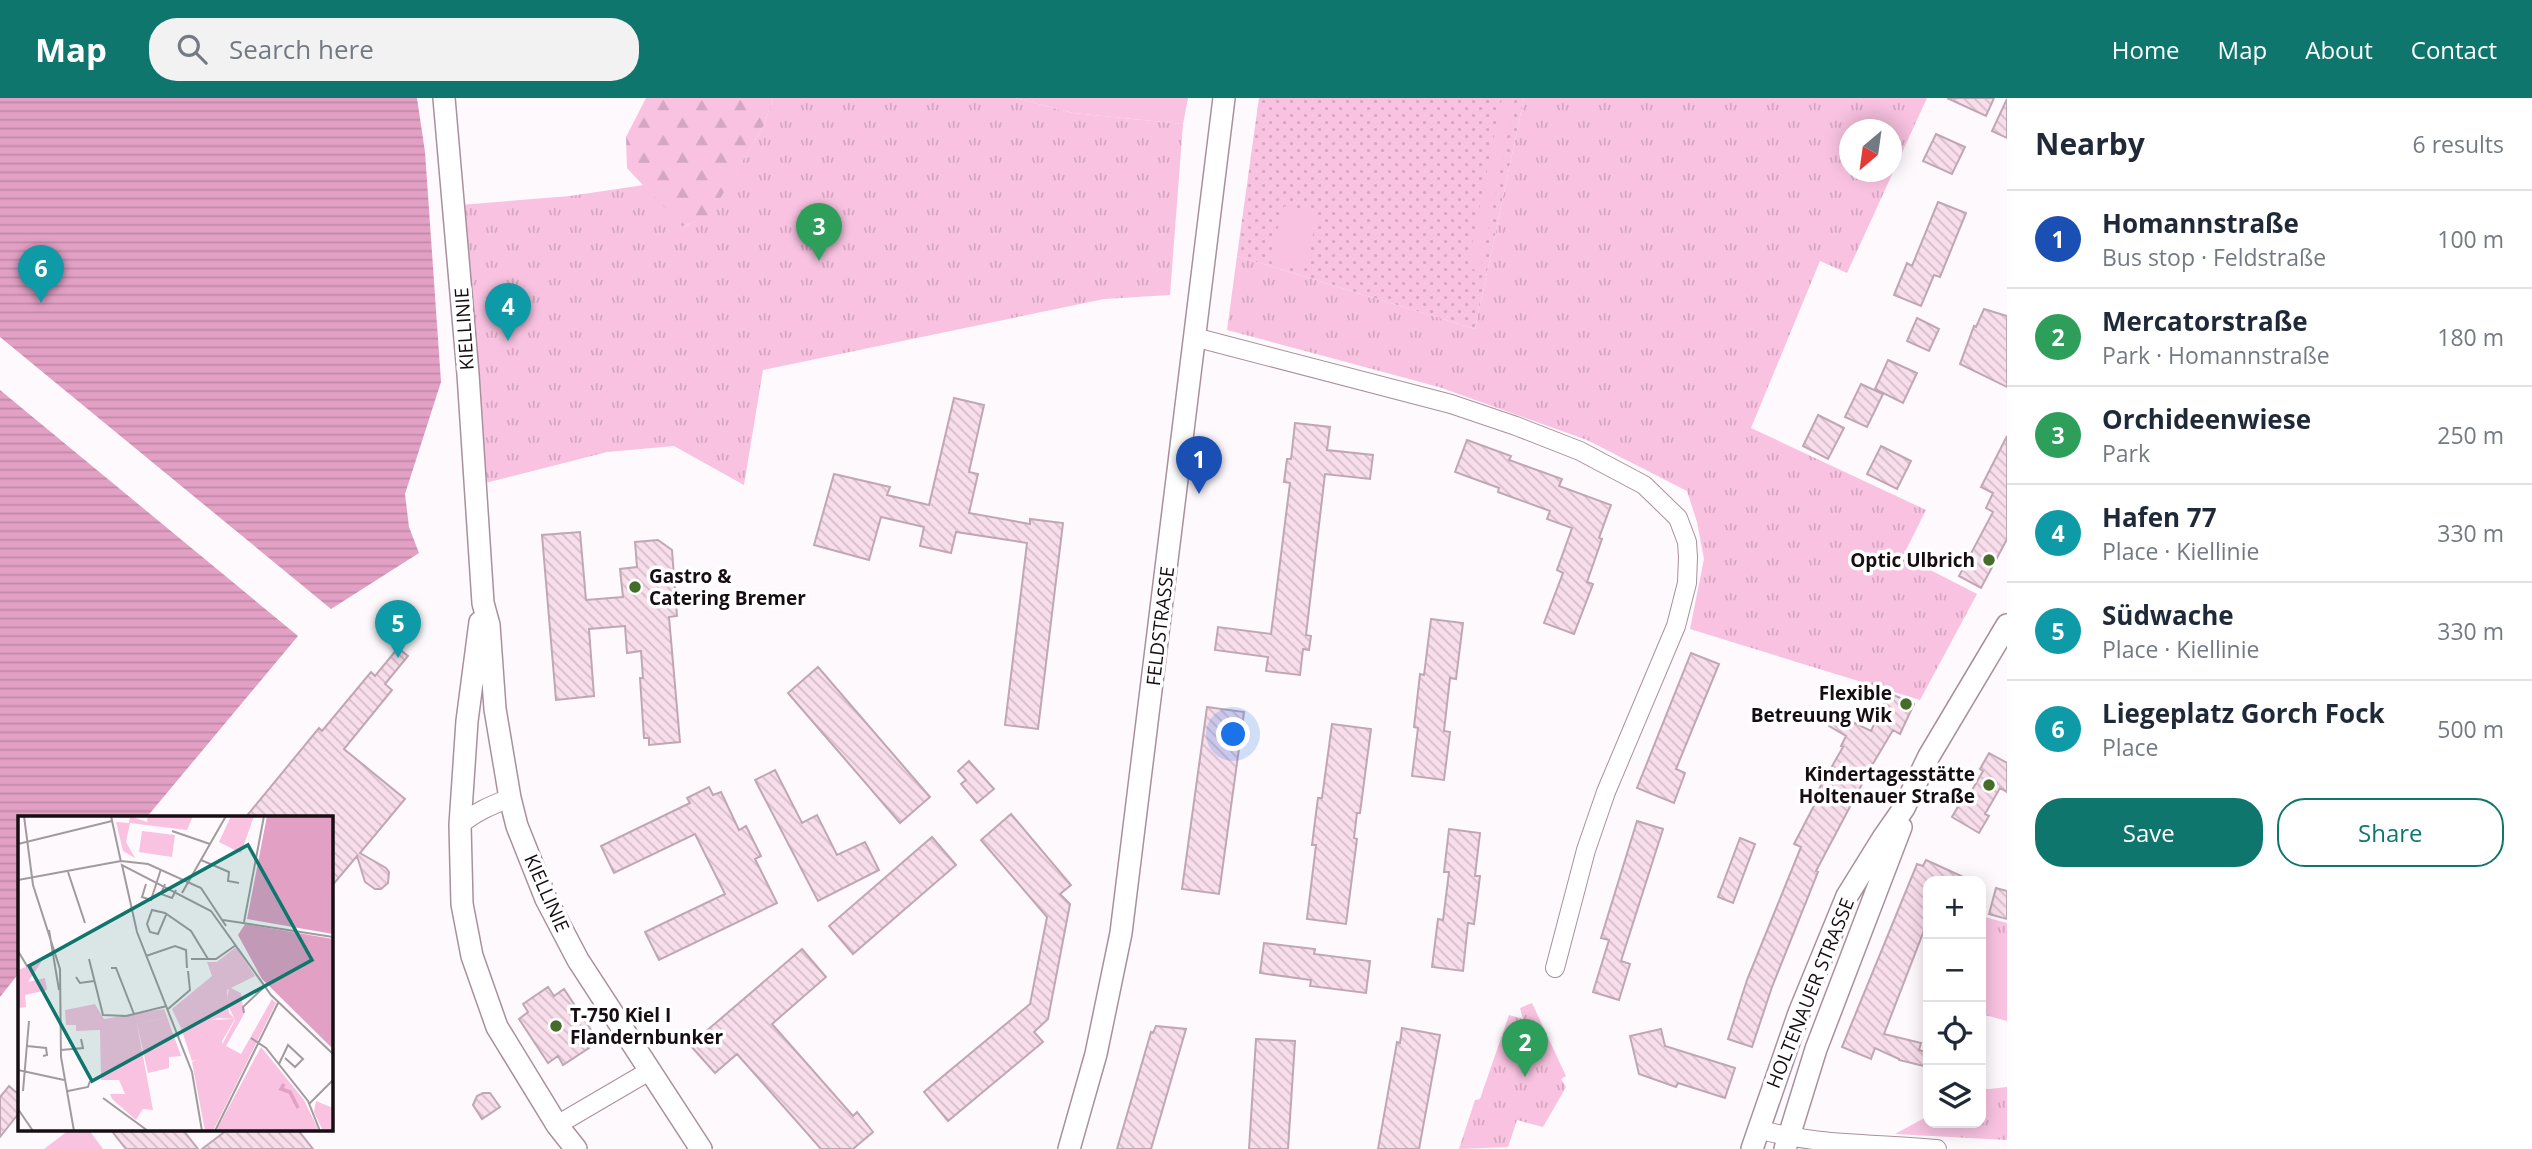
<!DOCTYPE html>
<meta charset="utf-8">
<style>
:root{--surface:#fff;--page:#f2f2f3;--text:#1f2937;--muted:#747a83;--line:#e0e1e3;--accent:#0f766e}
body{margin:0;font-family:"Open Sans",sans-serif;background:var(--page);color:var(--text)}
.controls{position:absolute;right:21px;bottom:21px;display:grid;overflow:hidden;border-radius:14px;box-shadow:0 4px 18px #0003}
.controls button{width:63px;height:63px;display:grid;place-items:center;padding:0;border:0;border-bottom:2px solid var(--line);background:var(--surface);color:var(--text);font:35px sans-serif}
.compass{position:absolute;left:1839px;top:21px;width:63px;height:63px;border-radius:50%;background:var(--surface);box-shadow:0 4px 18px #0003;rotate:209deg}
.you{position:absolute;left:1234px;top:637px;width:24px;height:24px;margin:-18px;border:5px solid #fff;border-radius:50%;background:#1a73e8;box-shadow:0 0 0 10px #1a73e833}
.badge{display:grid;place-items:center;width:46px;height:46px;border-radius:50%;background:var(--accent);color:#fff;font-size:23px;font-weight:700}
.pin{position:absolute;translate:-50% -58px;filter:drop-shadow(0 2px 4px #0008)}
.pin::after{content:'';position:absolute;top:37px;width:24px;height:21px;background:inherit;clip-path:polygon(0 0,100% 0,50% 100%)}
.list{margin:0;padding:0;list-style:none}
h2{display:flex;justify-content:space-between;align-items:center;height:91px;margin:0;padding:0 28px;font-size:30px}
h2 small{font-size:23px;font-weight:400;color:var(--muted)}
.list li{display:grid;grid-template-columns:46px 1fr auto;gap:21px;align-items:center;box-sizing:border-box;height:98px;padding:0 28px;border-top:2px solid var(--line)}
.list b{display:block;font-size:26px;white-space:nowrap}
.list p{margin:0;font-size:23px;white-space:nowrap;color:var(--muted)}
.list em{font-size:23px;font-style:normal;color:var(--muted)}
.actions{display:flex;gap:14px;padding:21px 28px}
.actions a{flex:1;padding:16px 0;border:2px solid var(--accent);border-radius:28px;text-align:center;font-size:24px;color:var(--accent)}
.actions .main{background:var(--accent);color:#fff}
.icon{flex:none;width:38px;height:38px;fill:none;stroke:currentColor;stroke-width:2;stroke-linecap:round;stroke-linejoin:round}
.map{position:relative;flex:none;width:2007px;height:1051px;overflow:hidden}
header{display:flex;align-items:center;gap:42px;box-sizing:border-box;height:98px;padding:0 35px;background:var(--accent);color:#fff}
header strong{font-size:33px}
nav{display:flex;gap:38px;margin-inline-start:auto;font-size:24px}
.search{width:490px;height:63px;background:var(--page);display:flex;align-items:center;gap:18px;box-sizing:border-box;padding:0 24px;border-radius:28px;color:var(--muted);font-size:26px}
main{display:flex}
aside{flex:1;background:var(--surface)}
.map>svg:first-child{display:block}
.grass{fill:url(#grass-dots)}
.forest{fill:url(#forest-firs)}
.park{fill:url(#park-tufts);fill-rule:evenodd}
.garden{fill:#f8c2e0}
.water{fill:url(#water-rules)}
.building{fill:url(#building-back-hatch);stroke:#c0a7b4;stroke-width:2}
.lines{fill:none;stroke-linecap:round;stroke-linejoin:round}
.minor-casing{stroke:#a9909d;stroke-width:20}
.tertiary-casing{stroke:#a9909d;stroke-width:24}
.minor{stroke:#fff;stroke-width:18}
.tertiary{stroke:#fff;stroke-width:21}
.poi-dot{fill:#446d29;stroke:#fff;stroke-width:2.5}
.labels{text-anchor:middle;stroke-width:7;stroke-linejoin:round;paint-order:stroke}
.street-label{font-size:19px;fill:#160e12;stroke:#fff}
.poi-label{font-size:19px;font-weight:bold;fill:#160e12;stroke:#fff;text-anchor:end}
.inset-river{fill:none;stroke:#e2a0c5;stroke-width:3.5}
.inset-road{fill:none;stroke:#a19b9e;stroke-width:2}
.view{fill:#0f766e;fill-opacity:0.15;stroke:#0f766e;stroke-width:3.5}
.inset-edge{fill:none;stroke:#160e12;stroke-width:3.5}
</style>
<header>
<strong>Map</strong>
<div class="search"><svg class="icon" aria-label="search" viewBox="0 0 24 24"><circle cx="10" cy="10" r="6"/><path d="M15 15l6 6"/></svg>Search here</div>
<nav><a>Home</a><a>Map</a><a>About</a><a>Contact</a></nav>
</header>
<main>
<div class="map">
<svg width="2007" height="1051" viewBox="0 0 2007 1051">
<defs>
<pattern id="grass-dots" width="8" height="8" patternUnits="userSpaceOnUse" patternTransform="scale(1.75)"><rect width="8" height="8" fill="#f8c2e0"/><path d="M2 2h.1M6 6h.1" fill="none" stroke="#d4a6bf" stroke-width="1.8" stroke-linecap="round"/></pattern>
<pattern id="forest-firs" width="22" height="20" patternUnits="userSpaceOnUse" patternTransform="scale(1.75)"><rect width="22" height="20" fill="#f8c2e0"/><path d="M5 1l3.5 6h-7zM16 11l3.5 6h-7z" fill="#d4a6bf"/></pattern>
<pattern id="park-tufts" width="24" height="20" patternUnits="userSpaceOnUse" patternTransform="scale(1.75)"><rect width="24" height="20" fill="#f8c2e0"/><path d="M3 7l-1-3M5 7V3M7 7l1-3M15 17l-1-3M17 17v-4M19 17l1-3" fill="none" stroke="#d4a6bf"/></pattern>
<pattern id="water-rules" width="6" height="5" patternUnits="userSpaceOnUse" patternTransform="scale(1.75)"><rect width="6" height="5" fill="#e2a0c5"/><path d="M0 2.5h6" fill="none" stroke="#c189a8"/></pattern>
<pattern id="building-back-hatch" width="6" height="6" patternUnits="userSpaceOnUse" patternTransform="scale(1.75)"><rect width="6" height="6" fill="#f8ddeb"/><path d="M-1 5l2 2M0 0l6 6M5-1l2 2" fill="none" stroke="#d4bcc8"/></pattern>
</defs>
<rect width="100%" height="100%" fill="#fef9fc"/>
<path class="grass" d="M1259 0H1524L1475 231 1237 158Z"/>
<path class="forest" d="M646 0H773L764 27 711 117 682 129 627 70 626 39Z"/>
<path class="park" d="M773 0H1015L1073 15 1183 26 1170 197 1104 201 763 272 744 387 674 348 607 354 485 385 460 107 570 98 644 87 683 129 711 116 764 27Z
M1524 0H1927L1847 175 1820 163 1751 330 1926 412 1903 458 1977 496 1920 602 1690 531 1704 461 1697 424 1687 393 1587 342 1439 289 1227 232 1237 158 1475 231ZM1850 32H1892V74H1850Z
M1981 818 2007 825V923L1981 916Z
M1532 905 1566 978 1561 981 1566 989 1543 1029 1517 1022 1508 1049 1459 1051 1475 1002 1480 1001 1509 917 1523 921 1520 910Z
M2007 989V1042L1895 1036 1928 1018V1025H1981V992Z"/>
<path class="garden" d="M1015 0H1188L1183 26 1073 15Z
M1502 0H1515L1480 173 1467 170Z
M1284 108 1318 117 1304 172 1269 163Z
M1981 833 2007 841V917L1981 910Z
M69 1032H89L103 1051H44Z"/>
<path class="water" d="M0 0H417L425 54 441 284 405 396 409 429 419 455 331 511 0 239Z
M0 292 298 538 146 720H19V875L0 899Z"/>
<path class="building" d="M1947 0H1994L1986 18Z
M2007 1V40L1992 33Z
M1936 36 1965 49 1952 76 1923 63Z
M1938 104 1966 115 1940 179 1934 177 1921 208 1894 197 1907 165 1912 168Z
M1984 211 2007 218V289L1960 266 1974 228 1976 229Z
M1917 220 1939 231 1929 253 1907 243Z
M1888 262 1917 275 1903 305 1875 291Z
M1861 286 1883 296 1867 329 1845 319Z
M954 300 984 307 969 374 978 376 969 415 1030 426V421L1063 425 1038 631 1005 627 1027 445 956 434 951 455 920 448 924 429 881 419 869 462 814 447 834 376 890 389 887 397 929 407Z
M1818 317 1844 330 1828 361 1803 348Z
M1295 325 1330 329 1327 352 1373 357 1370 381 1325 376 1306 537 1311 538 1309 552 1303 551 1300 577 1266 573 1268 559 1215 552 1218 529 1271 536 1290 385 1284 384 1287 361H1291Z
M2007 338V441L1981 490 1959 478 1993 414 1986 410 1993 395 1981 389Z
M1467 342 1511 358 1509 362 1562 381 1559 388 1611 407 1599 440 1602 441 1587 484 1593 486 1574 536 1544 525 1563 475 1557 472 1572 430 1547 421 1550 413 1498 394 1499 390 1455 374Z
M1881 348 1911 363 1897 391 1867 376Z
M580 434 586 502 623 499 620 471 637 469 635 444 658 442 672 452 677 518 669 519 680 644 649 647V640H644L640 580H643L641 553 627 555 625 528 589 531 594 598 556 602 542 437Z
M1431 521 1463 525 1456 581 1450 580 1444 633 1450 634 1444 682 1412 678 1418 630 1414 629 1420 576 1424 577Z
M398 550 408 558 385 586 392 592 344 651 405 701 360 755 386 770 389 774 388 785 381 791H375L365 784 357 758 331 789V720H245L319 630 322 633 371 574 375 578Z
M1691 555 1719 566 1676 671 1685 675 1674 705 1637 690Z
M818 569 930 699 900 725 788 595Z
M1889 595 1914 606 1900 636 1893 632 1871 669 1816 773 1818 774 1772 889 1752 949 1728 941 1747 882 1801 749 1794 746 1818 700 1815 698 1843 649 1841 648 1846 638 1829 628 1836 616 1871 633Z
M1207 609 1244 614 1219 796 1182 791Z
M1332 626 1371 631 1360 715H1357L1354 740 1357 741 1346 826 1307 821 1316 747H1312L1315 723 1318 700H1322Z
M1989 655 2007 665V694L2000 690 1985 716 1989 718 1979 735 1952 719 1962 702 1965 704 1975 687 1983 673 1980 671Z
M969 663 994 691 977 705 961 686 966 682 958 673Z
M775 672 802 725 817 717 837 757 865 744 879 772 818 803 755 682Z
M709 689 713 697 721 694 739 732 746 728 761 758 755 761 777 805 659 862 645 834 725 796 695 736 614 775 601 748 690 705 687 700Z
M1011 716 1071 787 1060 796 1070 806 1048 921 1034 934 1043 944 948 1023 924 994 1030 906 1047 819 981 742Z
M1637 723 1663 731 1621 863 1630 866 1619 902 1593 894 1609 842 1601 840Z
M1449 731 1480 735 1475 778H1480L1474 826 1468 825 1463 873 1432 869 1438 821 1443 822 1449 774H1444Z
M932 739 956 767 853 856 829 828Z
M1740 740 1755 746 1733 805 1718 799Z
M1926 762 1972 783H1928V822L1884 936 1921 945 1919 952 1928 955V969L1899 962V961L1875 950 1871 961 1842 949 1917 766 1923 768Z
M1996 790 2007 793V821L1989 816Z
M1264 845 1315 851 1314 856 1370 863 1366 895 1310 888 1311 882 1260 875Z
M802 851 826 879 772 926 853 1018 857 1014 873 1034 853 1051H821L737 956 715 975 690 947Z
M548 889 554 898 564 891 593 935 583 942 589 950 563 967 558 958 548 965 519 921 528 914 523 906Z
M1156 928 1186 931 1151 1051H1117L1151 934 1153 935Z
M1402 930 1440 937 1419 1051H1378L1397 944 1400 945Z
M1661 931 1665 948 1735 970 1725 1000 1678 985 1676 989 1639 976 1630 938Z
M1256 941 1295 943 1288 1051H1249Z
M9 988 19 997V1015L0 1039V999Z
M483 995H490L500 1009 482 1021 473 1007 477 998Z
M111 1032H183L198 1051H126Z
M227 1032H298L313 1051H202Z"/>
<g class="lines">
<g class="minor-casing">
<path id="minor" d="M1194 239 1451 306 1516 328 1580 353 1644 387 1678 420 1687 444 1688 459 1687 485 1676 528 1606 694 1586 752 1555 870
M460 727C475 714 492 707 510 700
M557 1027 651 972
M1758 1031C1816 1048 1877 1045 1937 1051"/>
</g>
<g class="tertiary-casing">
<path id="tertiary" d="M444 0 468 276 483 505 489 527 495 611 510 700 517 728 546 801 578 862 701 1051
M480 524 467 623 460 727 462 806 472 858 497 929 557 1027 576 1051
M1069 1051 1096 956 1121 835 1224 0
M1752 1051 1799 915 1847 798 1883 740 1904 710 1929 658 2007 527
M1785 1051 1816 951 1901 729"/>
</g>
<use href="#minor" class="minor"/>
<use href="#tertiary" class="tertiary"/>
</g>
<g class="poi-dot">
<circle cx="1989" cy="462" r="7"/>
<circle cx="635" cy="489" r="7"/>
<circle cx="1906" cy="606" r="7"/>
<circle cx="1989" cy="687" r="7"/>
<circle cx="556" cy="928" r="7"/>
</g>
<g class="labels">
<g class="street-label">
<text transform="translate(464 231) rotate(-94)" y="7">KIELLINIE</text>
<text transform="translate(1160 528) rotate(-83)" y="7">FELDSTRASSE</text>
<text transform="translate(547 795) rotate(66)" y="7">KIELLINIE</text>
<text transform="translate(1810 895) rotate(-68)" y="7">HOLTENAUER STRASSE</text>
</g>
<g class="poi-label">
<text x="1975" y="469">Optic Ulbrich</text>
<text x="649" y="485" text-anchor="start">Gastro &amp;<tspan x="649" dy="22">Catering Bremer</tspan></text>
<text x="1892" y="602">Flexible<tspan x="1892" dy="22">Betreuung Wik</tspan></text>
<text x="1975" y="683">Kindertagesstätte<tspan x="1975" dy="22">Holtenauer Straße</tspan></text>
<text x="570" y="924" text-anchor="start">T-750 Kiel I<tspan x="570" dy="22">Flandernbunker</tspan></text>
</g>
</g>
<g transform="translate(18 718)">
<rect width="315" height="315" fill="#fef9fc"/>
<path d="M149 201 163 240 151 241V252L130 257 119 208Z" fill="#f8c2e0"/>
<path d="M211 171 223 177 226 198 208 230 223 238 254 183 258 187 195 315H187L174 246 204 229 217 204 209 187Z" fill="#f8c2e0"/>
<path d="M112 0 129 6 130 0H175L169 14 112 7 108 26 117 42 105 35 98 6 111 7ZM218 131 237 160 209 174 211 197 217 203 200 202 163 212 154 193 194 160 189 146H199ZM24 145 10 166 27 162 29 174 7 179 8 191 0 192V154ZM77 188 86 203 146 193 149 201 119 208 135 294 125 293 118 304 94 283 92 278H107L101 264H83L82 214 58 215V209H48L47 194ZM243 231 286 284 301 315H198ZM298 285 315 292V315H305L296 296Z" fill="#f8c2e0"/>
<path d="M213 0H236L223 37 201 26ZM124 15 157 19 154 41 121 36ZM217 203 204 225 206 234 174 245 163 212 189 204Z" fill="#f8c2e0"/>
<path d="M249 0H315V118L229 103ZM227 108 315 123V233L244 163 220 119Z" fill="#e2a0c5"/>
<path class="inset-river" d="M266 268 263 273 272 276 280 292"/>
<path class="inset-road" d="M6 0 15 69 42 153 43 241 56 315M93 0 103 46M154 15 192 28M0 28 94 5M183 44 211 56 210 65 221 67M103 45 130 48 183 72 208 110M50 56 67 107M0 64 103 45M128 68 124 81 133 84 143 53M147 68 143 78 154 82 158 74M164 77 208 0M148 99 140 118 132 116 129 108 134 94 147 97 173 115 190 143M205 104 315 121M226 106 246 0M31 114 41 174M0 135 9 150 35 138M128 140 157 130 168 134 169 152M71 143 85 199 108 200 149 190M173 143H198L218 129M93 152H98L116 198M58 161 62 167 76 165M150 193 172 174 170 155M226 197 225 191 246 171M233 222 248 232 290 285 302 315M9 230 28 232 29 239 25 240M43 234 65 232 63 223M261 248 270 229 285 243 277 251 267 242M0 254 46 264M5 275 11 205M50 275 70 271 72 265M85 282 130 315M291 288 315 264M0 293 15 315M184 315 174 256 119 116 104 49 193 95 253 179 315 238M197 315 260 187"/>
<path class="view" d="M230 29 294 144 74 265 11 150Z"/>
<rect width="315" height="315" class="inset-edge"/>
</g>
</svg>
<div class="controls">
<button>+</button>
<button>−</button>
<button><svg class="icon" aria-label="locate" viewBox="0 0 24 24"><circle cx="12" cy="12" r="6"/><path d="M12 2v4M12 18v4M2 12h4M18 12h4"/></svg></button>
<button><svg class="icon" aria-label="layers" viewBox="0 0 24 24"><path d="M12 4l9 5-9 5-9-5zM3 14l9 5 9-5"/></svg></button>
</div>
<svg class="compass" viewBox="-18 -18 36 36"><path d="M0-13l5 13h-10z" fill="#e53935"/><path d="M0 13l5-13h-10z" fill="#747a83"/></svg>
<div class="you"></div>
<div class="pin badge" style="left:1199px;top:396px;background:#1a4fb4">1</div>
<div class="pin badge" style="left:1525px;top:979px;background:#2e9e5b">2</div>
<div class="pin badge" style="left:819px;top:163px;background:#2e9e5b">3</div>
<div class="pin badge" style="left:508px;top:243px;background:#0f9aa8">4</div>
<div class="pin badge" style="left:398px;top:560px;background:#0f9aa8">5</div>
<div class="pin badge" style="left:41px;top:205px;background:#0f9aa8">6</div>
</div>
<aside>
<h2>Nearby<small>6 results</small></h2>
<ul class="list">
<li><span class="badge" style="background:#1a4fb4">1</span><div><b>Homannstraße</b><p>Bus stop · Feldstraße</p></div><em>100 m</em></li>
<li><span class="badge" style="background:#2e9e5b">2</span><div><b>Mercatorstraße</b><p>Park · Homannstraße</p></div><em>180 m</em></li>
<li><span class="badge" style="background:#2e9e5b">3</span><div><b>Orchideenwiese</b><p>Park</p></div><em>250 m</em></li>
<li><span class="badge" style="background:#0f9aa8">4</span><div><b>Hafen 77</b><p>Place · Kiellinie</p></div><em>330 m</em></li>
<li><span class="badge" style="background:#0f9aa8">5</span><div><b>Südwache</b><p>Place · Kiellinie</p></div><em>330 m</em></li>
<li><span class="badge" style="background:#0f9aa8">6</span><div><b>Liegeplatz Gorch Fock</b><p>Place</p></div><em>500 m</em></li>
</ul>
<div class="actions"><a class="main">Save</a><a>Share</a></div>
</aside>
</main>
